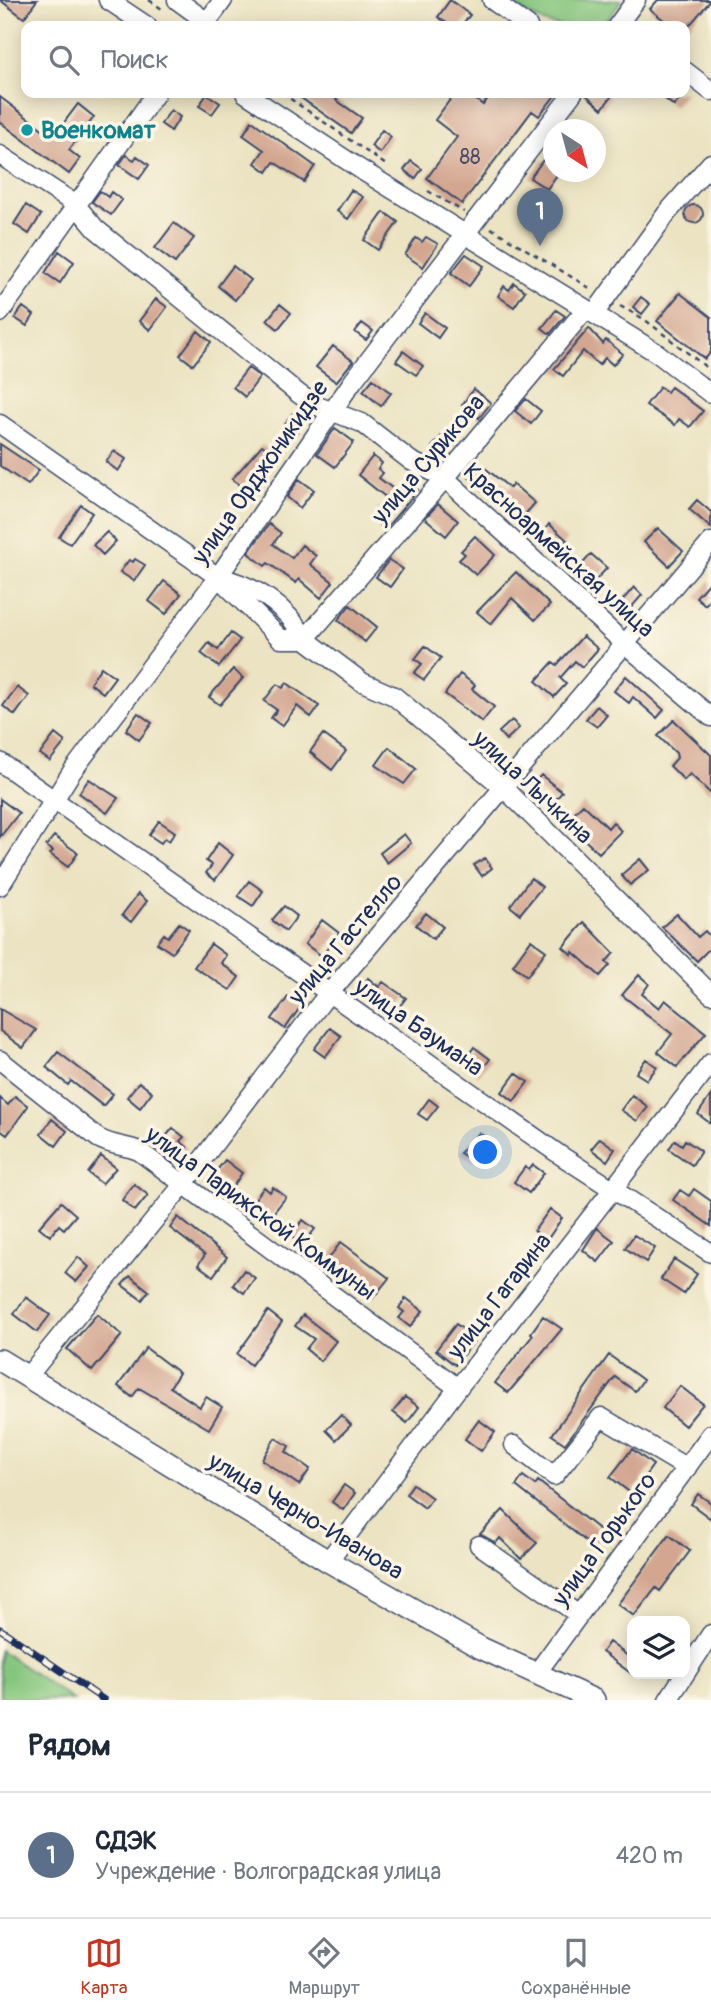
<!DOCTYPE html>
<html lang="ru">
<meta charset="utf-8">
<style>
:root{--surface:#fff;--page:#f6f6f7;--text:#1f2937;--muted:#747a83;--line:#e0e1e3;--accent:#c8321e}
body{margin:0;font-family:Pangolin,sans-serif;background:var(--page);color:var(--text)}
.controls{position:absolute;right:21px;bottom:21px;display:grid;overflow:hidden;border-radius:14px;box-shadow:0 4px 18px #0003}
.controls button{width:63px;height:63px;display:grid;place-items:center;padding:0;border:0;border-bottom:2px solid var(--line);background:var(--surface);color:var(--text);font:35px sans-serif}
.compass{position:absolute;left:543px;top:119px;width:63px;height:63px;border-radius:50%;background:var(--surface);box-shadow:0 4px 18px #0003;rotate:144deg}
.you{position:absolute;left:486px;top:1153px;width:24px;height:24px;margin:-18px;border:5px solid #fff;border-radius:50%;background:#1a73e8;box-shadow:0 0 0 10px #1a73e833}
.badge{display:grid;place-items:center;width:46px;height:46px;border-radius:50%;background:var(--accent);color:#fff;font-size:23px;font-weight:700}
.pin{position:absolute;translate:-50% -58px;filter:drop-shadow(0 2px 4px #0008)}
.pin::after{content:'';position:absolute;top:37px;width:24px;height:21px;background:inherit;clip-path:polygon(0 0,100% 0,50% 100%)}
.list{margin:0;padding:0;list-style:none}
h2{display:flex;justify-content:space-between;align-items:center;height:91px;margin:0;padding:0 28px;font-size:30px}
h2 small{font-size:23px;font-weight:400;color:var(--muted)}
.list li{display:grid;grid-template-columns:46px 1fr auto;gap:21px;align-items:center;box-sizing:border-box;height:126px;padding:0 28px;border-top:2px solid var(--line)}
.list b{display:block;font-size:26px;white-space:nowrap}
.list p{margin:0;font-size:23px;white-space:nowrap;color:var(--muted)}
.list em{font-size:23px;font-style:normal;color:var(--muted)}
.icon{flex:none;width:38px;height:38px;fill:none;stroke:currentColor;stroke-width:2;stroke-linecap:round;stroke-linejoin:round}
.map{position:relative;flex:none;width:711px;height:1700px;overflow:hidden}
.search{position:absolute;background:var(--surface);box-shadow:0 4px 18px #0003;left:21px;right:21px;top:21px;height:77px;display:flex;align-items:center;gap:18px;box-sizing:border-box;padding:0 24px;border-radius:14px;color:var(--muted);font-size:26px}
.sheet{height:217px;background:var(--surface)}
nav{display:flex;justify-content:space-around;align-items:center;box-sizing:border-box;height:98px;border-top:2px solid var(--line);background:var(--surface);font-size:19px;color:var(--muted)}
nav a{display:grid;justify-items:center;gap:4px}
nav .on{color:var(--accent)}
.map>svg:first-child{display:block}
.green{fill:#85c67e;stroke:#507a6e;stroke-width:2}
.building{fill:#d3a690}
.lines{fill:none;stroke-linecap:round;stroke-linejoin:round}
.minor-casing{stroke:#3a4a6d;stroke-width:21}
.major-casing{stroke:#3a4a6d;stroke-width:24}
.path{stroke:#3a4a6d;stroke-width:2.5;stroke-dasharray:5 5;stroke-linecap:butt}
.minor{stroke:#fff;stroke-width:18}
.major{stroke:#fff;stroke-width:21}
.rail-casing{stroke:#1b2f5e;stroke-width:7}
.rail{stroke:#fcf5e5;stroke-width:4.5;stroke-dasharray:13;stroke-linecap:butt}
.culture-dot{fill:#0f9aa8;stroke:#fcf5e5;stroke-width:2.5}
.labels{text-anchor:middle;stroke-width:7;stroke-linejoin:round;paint-order:stroke}
.number-label{font-size:21px;fill:#494d6a}
.culture-label{font-size:24px;font-weight:bold;fill:#0d838f;stroke:#fcf5e5;text-anchor:start}
.street-label{font-size:24px;fill:#1b2f5e;stroke:#fcf5e5}
</style>
<div class="map">
<svg width="711" height="1700" viewBox="0 0 711 1700">
<rect width="100%" height="100%" fill="#fcf5e5"/>
<filter id="ink" filterUnits="userSpaceOnUse"><feTurbulence type="fractalNoise" baseFrequency=".0143" numOctaves="2"/><feDisplacementMap in="SourceGraphic" scale="14" xChannelSelector="R" yChannelSelector="G"/><feConvolveMatrix kernelMatrix="1 2 1 2 8 2 1 2 1" color-interpolation-filters="sRGB"/></filter>
<filter id="wash" filterUnits="userSpaceOnUse"><feTurbulence type="fractalNoise" baseFrequency=".00686" numOctaves="4" result="noise"/><feDisplacementMap in="SourceGraphic" scale="28" xChannelSelector="R" yChannelSelector="G"/><feGaussianBlur stdDeviation="1.57" result="paint"/><feColorMatrix in="noise" values="0 0 0 0 0 0 0 0 0 0 0 0 0 0 0 0 0 1.4 0 .05"/><feComposite in="paint" operator="in"/></filter>
<g filter="url(#wash)">
<rect width="100%" height="100%" fill="#ebe3c1"/>
<path class="green" d="M508 0H622L607 20C561 32 545 28 508 0Z
M0 1650 73 1700H0Z"/>
<g id="blocks">
<path class="building" d="M0 0H37L24 18Z
M450 0 470 15 461 26H451L438 17Z
M658 0H711L689 26H671L650 9Z
M294 93H341L336 100 362 118 351 133Z
M455 93H467L483 105 492 93H557L539 116 532 111 462 204 427 178 457 137 435 120Z
M584 93H604L611 97 602 109Z
M658 93H685L674 106Z
M207 94 220 103 212 114 199 106Z
M0 97 53 137 78 104 94 117 69 150 80 159 69 174 0 122Z
M171 110 180 117 171 131 161 124Z
M252 121 315 166 304 182 274 162 267 172 255 163 264 150 243 135Z
M382 130 391 137 380 153 371 146Z
M126 155 134 160 137 156 149 165 139 179 119 165Z
M543 160 554 168V172H559L547 189 530 178Z
M411 161 422 169 415 179 404 170Z
M351 190 363 197 348 219 337 211Z
M100 191 108 197 111 192 122 200 111 215 92 202Z
M685 214a9 9 0 1 1 18 0a9 9 0 1 1-18 0Z
M26 205 41 215 29 234 14 224Z
M384 212 398 222 378 250 364 240Z
M174 223 194 238 175 263 155 248Z
M426 237 438 244 423 267 405 255 416 238 422 242Z
M59 251 74 262 60 283 45 273Z
M466 254 484 266 469 286 451 273Z
M233 266 251 280 235 300 218 286Z
M514 283 525 291 514 307 498 296 504 286 509 290Z
M680 293 711 317V352L705 359 657 321Z
M641 297 650 304 642 314 633 307Z
M156 299 167 307 150 330 139 321Z
M280 304 291 313 278 329 267 320Z
M23 307 34 315 27 326 15 318Z
M556 310 565 316 550 334 542 328Z
M425 313 445 328 438 338 418 323Z
M362 323 373 331 366 340 355 332Z
M589 328 603 344 606 340 623 354 613 365 605 358 599 365 583 351 563 376 554 369Z
M198 331 211 342 193 365 180 355Z
M333 346 353 361 336 382 316 367Z
M403 351 423 366 416 375 396 361Z
M248 368 260 377 245 397 233 387Z
M373 379 391 393 381 406 363 391Z
M660 387 667 392 671 387 703 411 690 427 679 419 675 425 646 405Z
M474 389 491 403 479 418 462 405Z
M526 399 541 411 531 424 515 411Z
M293 413 305 421 296 434 284 425Z
M335 428 354 442 335 467 317 454Z
M446 431 458 441 443 457 432 447Z
M0 444 39 470 28 485 0 466Z
M262 445 276 455 253 494 232 479Z
M114 451 126 459 118 471 106 462Z
M373 456 382 463 378 469 383 473 379 478 400 494 409 483 418 490 385 529 376 522 382 514 378 511 388 499 358 475Z
M475 460 510 488 513 484 535 503 521 519 464 473Z
M299 479 314 490 300 508 287 497Z
M697 500 711 512V528L689 509Z
M438 504 458 521 446 536 425 518Z
M81 505 92 513 70 544 59 537Z
M221 521 232 529 222 542 211 534Z
M269 524 281 533 273 544 292 558 302 545 316 556 310 564 333 582 321 598 299 579 296 583 268 563 265 566 248 553Z
M549 524 567 540 558 550 541 535Z
M658 528 683 551 669 566 644 542Z
M107 532 116 541 103 555 93 545Z
M475 536 495 555 476 575 459 560 465 554 461 551Z
M591 554 607 568 595 581 579 568Z
M135 559 145 565 134 581 120 572 129 560 133 562Z
M389 560 403 569 390 587 376 577Z
M516 572 550 605 535 620 512 598 491 624 477 612Z
M711 580V598L705 605 696 597Z
M164 581 181 594 166 614 149 601Z
M634 587 642 595 630 609 621 602Z
M350 605 377 627 365 642 338 620Z
M231 633 240 640 219 667 201 653 209 643 218 650Z
M583 636 598 649 582 667 575 661 560 678 566 684 554 697 536 681 553 662 557 665Z
M425 646 441 658 424 680 414 673 422 664 415 659Z
M101 667 115 677 103 693 90 683Z
M233 669 243 678 220 705 209 697Z
M460 674 475 685 472 689 494 707 482 722 445 694Z
M626 676 664 710 657 718 633 697 629 703 614 691Z
M287 683 319 706 311 717 297 706 282 726 271 718 277 710 264 701 277 684 283 688Z
M17 687 29 696 15 715 3 706Z
M597 706 607 715 597 727 586 719Z
M138 713 152 723 139 740 126 730Z
M512 720 519 728 506 740 499 732Z
M674 720 711 755V794L690 774 684 780 670 766 677 758 676 753 658 736Z
M55 734 65 742 50 761 40 754Z
M323 734 346 751 332 770 310 752Z
M389 747 416 769 404 784 376 765Z
M541 775 562 792 553 803 532 785Z
M89 779 118 798 107 813 79 793Z
M0 799 19 813 0 837Z
M583 804 608 828 613 822 621 831 599 853 565 822Z
M159 821 175 832 169 841 165 838 161 843 149 835Z
M404 834 411 843 387 863 380 853Z
M54 836 78 853 68 867 50 854 53 851 46 846Z
M218 843 233 855 215 880 206 873 212 865 206 861Z
M485 858 492 868 482 876 474 865Z
M640 859 649 870 630 885 621 875Z
M531 878 542 887 520 914 510 906Z
M249 881 263 891 253 906 238 896Z
M138 894 147 901 131 922 122 915Z
M284 906 297 916 286 931 272 920Z
M426 913 443 927 433 939 416 925Z
M677 914 698 937 705 931 711 937V947L697 961 662 927Z
M322 920 339 933 322 956 305 944Z
M584 922 614 953 606 962 610 965 600 976 573 952 572 955 563 947Z
M179 923 189 930 172 953 157 943 164 934 168 937Z
M531 940 546 951 527 976 513 965Z
M211 944 226 955 221 963 239 977 230 990 194 967Z
M639 975 649 984 642 994 659 1008 665 1000 706 1033 677 1067 658 1052 672 1034 622 995Z
M368 978 379 987 383 982 406 998 391 1017 382 1010 385 1005 362 987Z
M288 997 301 1006 285 1029 272 1019Z
M0 1009 36 1030 23 1048 0 1031Z
M330 1028 341 1036 325 1057 314 1049Z
M474 1047 490 1059 478 1075 462 1064Z
M58 1052 113 1094 103 1106 71 1081 68 1085 46 1067Z
M646 1059 657 1067 647 1080 636 1073Z
M516 1073 528 1082 514 1101 502 1092Z
M139 1082 152 1092 140 1108 127 1097Z
M632 1095 648 1107 637 1121 621 1110Z
M711 1095V1124L698 1114Z
M15 1096 28 1106 7 1135 0 1130V1098L8 1105Z
M429 1099 438 1106 427 1120 418 1114Z
M52 1119 67 1131 56 1146 41 1134Z
M173 1128 184 1137 180 1141 187 1147 174 1163 156 1148Z
M479 1133 490 1140 474 1162 460 1153Z
M600 1138 615 1149 607 1161 591 1149Z
M675 1140 682 1145 685 1140 701 1151 692 1165 669 1149Z
M101 1156 116 1168 102 1184 88 1173Z
M225 1160 242 1173 232 1188 214 1174Z
M533 1165 544 1173 529 1193 514 1182 525 1167 529 1170Z
M134 1184 148 1195 135 1211 122 1200Z
M264 1187 270 1192 273 1187 286 1197 270 1217 252 1203Z
M694 1189 711 1201V1226L673 1200 680 1190 689 1196Z
M61 1202 76 1215 64 1229 59 1225 50 1236 39 1227Z
M550 1209 562 1218 547 1240 534 1231Z
M178 1217 227 1257 213 1276 198 1265 205 1255 170 1228Z
M303 1220 315 1229 303 1244 291 1235Z
M597 1228 614 1241 598 1262 583 1250Z
M634 1235 655 1248 646 1262 625 1248Z
M341 1242 389 1278 373 1298 326 1262Z
M78 1257 89 1267 76 1282 65 1273Z
M674 1259 697 1274 684 1294 661 1279Z
M244 1270 255 1278 244 1293 233 1285Z
M130 1276 149 1291 142 1300 122 1285Z
M26 1297 50 1315 37 1332 14 1314Z
M406 1298 423 1311 410 1327 399 1318 404 1312 399 1308Z
M268 1311 282 1322 251 1365 237 1354Z
M97 1314 122 1335 92 1371 67 1349Z
M303 1315 336 1341 320 1361 306 1349 314 1339 295 1326Z
M543 1316 562 1329 508 1393 495 1383 533 1335 531 1333Z
M456 1324 476 1339 455 1365 436 1350Z
M146 1348 179 1373 170 1387 200 1407 206 1397 222 1407 209 1429 139 1388 132 1397 118 1386Z
M609 1355 643 1380 635 1391 615 1377 565 1444 552 1435Z
M680 1386 703 1404 685 1426 663 1408Z
M405 1397 419 1407 407 1423 393 1412Z
M341 1415 351 1425 336 1440 326 1430Z
M479 1420 495 1432 481 1451 465 1439Z
M275 1438 289 1446 286 1452 310 1469 299 1485 262 1460Z
M632 1449 653 1465 632 1494 610 1477Z
M523 1476 535 1485 538 1481 602 1532 592 1546 516 1486Z
M413 1484 432 1498 425 1508 406 1494Z
M344 1485 355 1493 343 1510 332 1502Z
M698 1494 711 1503V1519L691 1504Z
M503 1510 537 1543 521 1559 500 1538 496 1543 480 1534Z
M669 1535 690 1551 660 1591 656 1588 634 1616 618 1604Z
M609 1642 632 1659V1674L602 1652Z"/>
</g>
</g>
<g filter="url(#ink)">
<use href="#blocks" fill-opacity="0" stroke="#3a4a6d" stroke-width="2"/>
<g class="lines">
<g class="minor-casing">
<path id="minor" d="M108 0 147 26
M177 0 207 22
M492 0 528 26
M204 26 223 0
M617 26 636 0
M685 71 711 91
M245 93 363 171 657 353 711 394
M0 155 75 204 96 229 299 394 315 405 362 423 411 461 445 478 626 645 711 717
M0 313 156 93
M594 314 667 213 711 163
M0 424 218 577 281 639H305L362 682 394 696 505 789 711 994
M222 578C257 587 287 607 305 639L445 478 586 309
M0 762 560 1155 711 1253
M0 886 71 773 218 577 353 381 573 93
M0 1060 98 1138C111 1146 125 1145 139 1151L458 1388
M28 1376 182 1186 321 1003 711 542
M514 1445 554 1476 601 1417 687 1468
M479 1545 579 1615
M328 1561 458 1388 711 1063
M536 1674 711 1434
M668 1700 711 1634"/>
</g>
<g class="major-casing">
<path id="major" d="M0 1360 328 1561 481 1648 594 1700"/>
</g>
<path class="path" d="M149 0 162 9
M282 93 386 165
M428 191 464 212
M491 228 593 290
M620 306 644 319 711 371"/>
<use href="#minor" class="minor"/>
<use href="#major" class="major"/>
<g class="rail-casing">
<path id="rail" d="M0 1629 104 1700"/>
</g>
<use href="#rail" class="rail"/>
</g>
</g>
<circle class="culture-dot" cx="27" cy="130" r="7"/>
<g class="labels">
<g class="number-label">
<text x="470" y="164">88</text>
</g>
<g class="culture-label">
<text x="41" y="138">Военкомат</text>
</g>
<g class="street-label">
<text transform="translate(428 459) rotate(-50)" y="8">улица Сурикова</text>
<text transform="translate(260 472) rotate(-55)" y="8">улица Орджоникидзе</text>
<text transform="translate(559 550) rotate(42)" y="8">Красноармейская улица</text>
<text transform="translate(533 787) rotate(43)" y="8">улица Лычкина</text>
<text transform="translate(345 939) rotate(-50)" y="8">улица Гастелло</text>
<text transform="translate(419 1027) rotate(35)" y="8">улица Баумана</text>
<text transform="translate(261 1213) rotate(36)" y="8">улица Парижской Коммуны</text>
<text transform="translate(499 1296) rotate(-52)" y="8">улица Гагарина</text>
<text transform="translate(306 1516) rotate(31)" y="8">улица Черно-Иванова</text>
<text transform="translate(604 1539) rotate(-54)" y="8">улица Горького</text>
</g>
</g>
</svg>
<div class="controls">
<button><svg class="icon" aria-label="layers" viewBox="0 0 24 24"><path d="M12 4l9 5-9 5-9-5zM3 14l9 5 9-5"/></svg></button>
</div>
<svg class="compass" viewBox="-18 -18 36 36"><path d="M0-13l5 13h-10z" fill="#e53935"/><path d="M0 13l5-13h-10z" fill="#747a83"/></svg>
<div class="you"></div>
<div class="pin badge" style="left:540px;top:246px;background:#5c6f8a">1</div>
<div class="search"><svg class="icon" aria-label="search" viewBox="0 0 24 24"><circle cx="10" cy="10" r="6"/><path d="M15 15l6 6"/></svg>Поиск</div>
</div>
<section class="sheet">
<h2>Рядом<small></small></h2>
<ul class="list">
<li><span class="badge" style="background:#5c6f8a">1</span><div><b>СДЭК</b><p>Учреждение · Волгоградская улица</p></div><em>420 m</em></li>
</ul>
</section>
<nav>
<a class="on"><svg class="icon" aria-label="map" viewBox="0 0 24 24"><path d="M3 6l6-2 6 2 6-2v14l-6 2-6-2-6 2zM9 4v14M15 6v14"/></svg>Карта</a>
<a><svg class="icon" aria-label="directions" viewBox="0 0 24 24"><path d="M12 3l9 9-9 9-9-9zM9 14v-3h6M13 9l2 2-2 2"/></svg>Маршрут</a>
<a><svg class="icon" aria-label="saved" viewBox="0 0 24 24"><path d="M7 4h10v16l-5-4-5 4z"/></svg>Сохранённые</a>
</nav>
